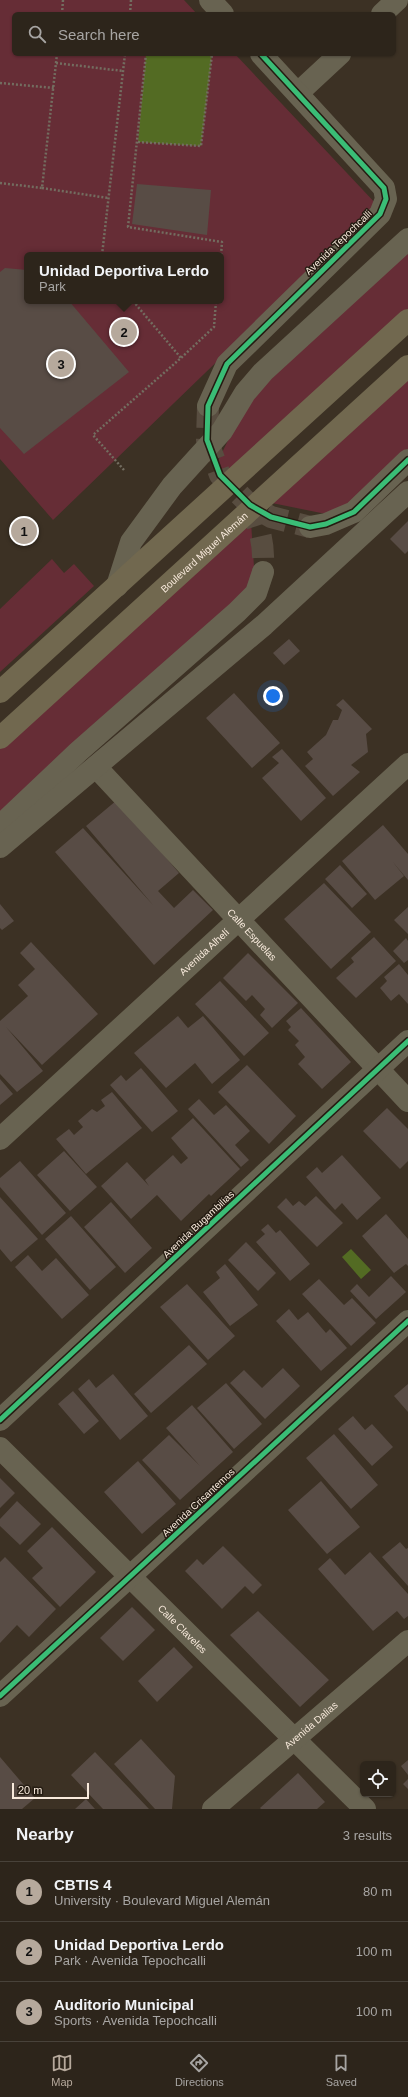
<!DOCTYPE html>
<meta charset="utf-8">
<style>
:root{--surface:#2d251b;--page:#393128;--text:#f1f3f6;--muted:#a7a5a3;--line:#48423a;--accent:#b6a99c}
body{margin:0;font-family:Helvetica,sans-serif;background:var(--page);color:var(--text)}
.controls{position:absolute;right:12px;bottom:12px;display:grid;overflow:hidden;border-radius:6px;box-shadow:0 1px 3px #0004}
.controls button{width:36px;height:36px;display:grid;place-items:center;padding:0;border:0;border-bottom:1px solid var(--line);background:var(--surface);color:var(--text);font:20px sans-serif}
.scale{position:absolute;left:12px;bottom:10px;width:77px;box-sizing:border-box;padding-left:4px;border:2px solid #f8eadc;border-top:0;font-size:11px;line-height:14px;white-space:nowrap;color:#f8eadc;-webkit-text-stroke:3px #251c12;paint-order:stroke}
.you{position:absolute;left:273px;top:696px;width:14px;height:14px;margin:-10px;border:3px solid #fff;border-radius:50%;background:#1a73e8;box-shadow:0 0 0 6px #1a73e833}
.badge{display:grid;place-items:center;width:26px;height:26px;border-radius:50%;background:var(--accent);color:#111;font-size:13px;font-weight:700}
.pin{position:absolute;translate:-50% -50%;border:2px solid #fff;box-shadow:0 1px 4px #0006}
.popup{position:absolute;left:24px;top:252px;width:200px;height:52px;box-sizing:border-box;display:grid;place-content:center;border-radius:6px;background:var(--surface);filter:drop-shadow(0 1px 3px #0005);font-size:13px;white-space:nowrap;color:var(--muted)}
.popup b{font-size:15px;color:var(--text)}
.popup::after{content:'';position:absolute;left:50%;top:100%;margin-left:-8px;border:8px solid transparent;border-top-color:var(--surface)}
.list{margin:0;padding:0;list-style:none}
h2{display:flex;justify-content:space-between;align-items:center;height:52px;margin:0;padding:0 16px;font-size:17px}
h2 small{font-size:13px;font-weight:400;color:var(--muted)}
.list li{display:grid;grid-template-columns:26px 1fr auto;gap:12px;align-items:center;box-sizing:border-box;height:60px;padding:0 16px;border-top:1px solid var(--line)}
.list b{display:block;font-size:15px;white-space:nowrap}
.list p{margin:0;font-size:13px;white-space:nowrap;color:var(--muted)}
.list em{font-size:13px;font-style:normal;color:var(--muted)}
.icon{flex:none;width:22px;height:22px;fill:none;stroke:currentColor;stroke-width:2;stroke-linecap:round;stroke-linejoin:round}
.map{position:relative;flex:none;width:408px;height:1809px;overflow:hidden}
.search{position:absolute;background:var(--surface);box-shadow:0 1px 3px #0004;left:12px;right:12px;top:12px;height:44px;display:flex;align-items:center;gap:10px;box-sizing:border-box;padding:0 14px;border-radius:6px;color:var(--muted);font-size:15px}
.sheet{height:232px;background:var(--surface)}
nav{display:flex;justify-content:space-around;align-items:center;box-sizing:border-box;height:56px;border-top:1px solid var(--line);background:var(--surface);font-size:11px;color:var(--muted)}
nav a{display:grid;justify-items:center;gap:2px}
nav .on{color:var(--accent)}
.map>svg:first-child{display:block}
.green{fill:#662d36;fill-rule:evenodd}
.water{fill:#536b23}
.building{fill:#584c45}
.lines{fill:none;stroke-linecap:round;stroke-linejoin:round}
.minor-tunnel{stroke:#584d40;stroke-width:22;stroke-dasharray:22 11;stroke-linecap:butt}
.path{stroke:#736d60;stroke-width:2.5;stroke-dasharray:2 2;stroke-linecap:butt}
.minor{stroke:#686351;stroke-width:22}
.major{stroke:#71684f;stroke-width:22}
.cycleway-casing{stroke:#251c12;stroke-width:8}
.cycleway{stroke:#3abd76;stroke-width:5}
.labels{text-anchor:middle;stroke-width:3;stroke-linejoin:round;paint-order:stroke}
.street-label{font-size:10px;fill:#f8eadc;stroke:#251c12}
</style>
<div class="map">
<svg width="408" height="1809" viewBox="0 0 408 1809">
<rect width="100%" height="100%" fill="#3c3124"/>
<path class="green" d="M0 0H184L197 14H14V54H235L378 206 53 520 0 459ZM27 255H221V301H27Z
M408 251V311L229 472 218 471V461L251 393Z
M408 376V451L354 501 326 514 267 502Z
M251 522 254 567 247 590 0 817V747Z
M52 559 64 573 74 564 94 586 0 672V609Z"/>
<path class="water" d="M146 54H212L201 146 138 142Z
M351 1249 371 1270 361 1279 342 1257Z"/>
<path class="building" d="M137 184 211 190 207 235 132 224Z
M5 268 27 270V301H69L129 372 24 454 0 428V272Z
M408 521V551L405 554 390 539Z
M289 639 300 651 284 665 273 653Z
M234 693 280 743 252 768 206 718Z
M343 699 372 729 366 734 368 752 351 765 360 772 333 796 305 766 313 759 307 752 326 735 333 720H338L342 710 336 705Z
M282 749 326 798 301 821 262 778 279 763 272 757Z
M117 800 179 873 158 891 174 908 193 890 213 910 154 965 55 852 83 828 153 905 86 826Z
M383 825 408 854V880L392 861 404 876 375 900 342 861Z
M340 865 367 894 352 908 325 879Z
M324 883 371 932 331 969 284 919Z
M0 904 14 921 2 930 0 928Z
M408 907V934L394 920Z
M374 937 396 961 356 998 336 978 354 962 351 958Z
M406 938 408 941V960L404 963 393 951Z
M31 942 98 1014 42 1065 6 1027 43 1071 17 1092 0 1074V1021L28 996 18 985 35 969 20 953Z
M248 953 298 1003 272 1028 260 1015 265 1009 252 995 246 1001 223 978Z
M399 964 408 975V1004L399 994 391 1001 380 988 387 981 384 977Z
M220 981 269 1033 244 1056 195 1004Z
M301 1008 351 1062 322 1089 298 1064 305 1057 295 1045 299 1041 288 1030 291 1027 286 1021Z
M178 1016 188 1028 203 1016 240 1060 212 1084 195 1063 166 1088 134 1053Z
M247 1065 296 1116 269 1144 218 1092Z
M141 1068 178 1111 152 1132 110 1085 121 1075 126 1081Z
M0 1079 13 1094 0 1105Z
M112 1092 142 1128 86 1174 56 1139 69 1129 74 1135 83 1127 78 1121 92 1109 97 1112 105 1106 101 1100Z
M199 1099 214 1115 226 1105 250 1131 235 1145 249 1160 241 1167 188 1109Z
M387 1108 408 1129V1161L400 1169 363 1131Z
M193 1118 240 1169 211 1196 209 1194 181 1221 157 1195 131 1219 101 1186 127 1162 149 1186 145 1180 173 1155 181 1164 188 1158 171 1138Z
M64 1151 97 1187 70 1211 37 1175Z
M342 1155 381 1198 357 1220 342 1203 335 1210 306 1177 317 1167 322 1173Z
M20 1161 66 1213 42 1235 0 1187V1178Z
M316 1196 343 1223 317 1247 277 1207 286 1198 293 1206 299 1201 305 1206Z
M0 1197 38 1239 11 1262 0 1249Z
M111 1202 152 1248 125 1273 84 1227Z
M386 1214 408 1239V1266L406 1264 394 1273 362 1236Z
M71 1216 116 1267 90 1290 45 1239Z
M268 1224 276 1233 280 1230 310 1264 290 1281 256 1242 265 1234 261 1230Z
M246 1242 276 1273 258 1291 228 1260Z
M28 1255 42 1271 56 1258 89 1295 62 1319 15 1267Z
M225 1264 258 1305 230 1326 203 1292 220 1278 216 1272Z
M391 1276 406 1292 376 1319 350 1291 357 1284 369 1297Z
M319 1279 344 1305 352 1298 376 1323 351 1346 302 1294Z
M187 1284 235 1336 208 1360 160 1307Z
M289 1309 298 1320 308 1312 326 1333 330 1329 347 1348 321 1371 276 1321Z
M189 1345 207 1364 151 1413 134 1394Z
M283 1368 300 1386 265 1419 230 1383 244 1370 262 1388Z
M113 1374 148 1416 120 1440 78 1389 89 1379 96 1388Z
M226 1383 262 1424 234 1449 197 1408Z
M408 1384V1412L394 1396Z
M73 1391 99 1421 84 1434 58 1404Z
M192 1405 233 1452 180 1500 142 1460 169 1435 200 1466 166 1428Z
M353 1416 365 1430 372 1424 393 1447 372 1466 338 1429Z
M334 1434 378 1485 351 1509 306 1458Z
M138 1461 176 1504 142 1534 104 1492Z
M0 1478 15 1493 0 1508Z
M321 1481 360 1527 327 1554 288 1510Z
M17 1501 41 1524 20 1545 0 1526V1519Z
M52 1527 96 1572 60 1607 32 1578 43 1568 27 1551Z
M400 1542 406 1549 408 1548V1586L382 1557Z
M223 1546 262 1585 253 1594 245 1586 222 1609 185 1571 197 1559 203 1565Z
M370 1552 408 1594V1616L404 1619 397 1611 373 1631 318 1569 330 1558 345 1575Z
M5 1557 56 1609 29 1637 17 1625 0 1643V1562Z
M132 1607 155 1630 123 1661 100 1638Z
M258 1611 329 1680 300 1707 230 1635Z
M174 1647 193 1667 157 1702 138 1681Z
M141 1739 175 1776 172 1809H155L114 1764Z
M95 1752 149 1809H103L71 1775Z
M0 1757 35 1798 22 1809H0Z
M408 1760V1775L401 1766Z
M298 1773 325 1802 317 1809H261L260 1808Z
M408 1779V1789L403 1784Z
M86 1799 95 1809H75Z"/>
<g class="lines">
<path class="minor-tunnel" d="M208 406 207 440 220 475 250 505 271 517 310 527
M250 505C261 533 264 542 263 572"/>
<path class="path" d="M62 14 63 0
M130 14 131 0
M146 54 128 227 222 242 221 255
M56 63 123 71
M0 83 54 88
M138 142 201 146 212 54
M0 183 42 188 57 54
M42 188 108 198
M102 255 125 54
M133 301 181 358
M124 470 93 435 181 358 214 327 216 301"/>
<g class="minor">
<path d="M210 0 223 14"/>
<path d="M382 14 397 0"/>
<path d="M298 93 340 54"/>
<path d="M208 406 227 364 380 214 386 199 384 188 261 54"/>
<path d="M310 527 326 524 354 512 408 460"/>
<path d="M117 586 131 542 172 486 222 431 245 393 263 372 408 239"/>
<path id="s1" d="M96 767 408 1101"/>
<path d="M0 826 78 752 237 612 256 593 263 572"/>
<path d="M0 847 264 625 408 492"/>
<path id="s2" d="M0 1139 408 764"/>
<path d="M0 1420 408 1041"/>
<path id="s3" d="M0 1448 365 1809"/>
<path d="M0 1696 408 1321"/>
<path id="s4" d="M213 1809 408 1641"/>
</g>
<g class="major">
<path d="M0 692 408 320"/>
<path id="s5" d="M0 738 408 366"/>
</g>
<g class="cycleway-casing">
<path id="cycleway" d="M261 54 384 188 386 199 380 214 227 364 208 406 207 440 220 475 250 505 271 517 310 527 326 524 354 512 408 460
M0 1420 408 1041
M0 1696 408 1321"/>
</g>
<use href="#cycleway" class="cycleway"/>
</g>
<g class="labels">
<g class="street-label">
<text transform="translate(338 242) rotate(-44)" y="4">Avenida Tepochcalli</text>
<text dy="4" stroke="none"><textPath href="#s5" startOffset="276">Boulevard Miguel Alemán</textPath></text>
<text dy="4" stroke="none"><textPath href="#s1" startOffset="229">Calle Espuelas</textPath></text>
<text dy="4" stroke="none"><textPath href="#s2" startOffset="277">Avenida Alhelí</textPath></text>
<text transform="translate(198 1224) rotate(-43)" y="4">Avenida Bugambilias</text>
<text transform="translate(198 1502) rotate(-43)" y="4">Avenida Crisantemos</text>
<text dy="4" stroke="none"><textPath href="#s3" startOffset="257">Calle Claveles</textPath></text>
<text dy="4" stroke="none"><textPath href="#s4" startOffset="129">Avenida Dalias</textPath></text>
</g>
</g>
</svg>
<div class="controls">
<button><svg class="icon" aria-label="locate" viewBox="0 0 24 24"><circle cx="12" cy="12" r="6"/><path d="M12 2v4M12 18v4M2 12h4M18 12h4"/></svg></button>
</div>
<div class="scale">20 m</div>
<div class="you"></div>
<div class="pin badge" style="left:24px;top:531px">1</div>
<div class="pin badge" style="left:124px;top:332px">2</div>
<div class="popup"><b>Unidad Deportiva Lerdo</b>Park</div>
<div class="pin badge" style="left:61px;top:364px">3</div>
<div class="search"><svg class="icon" aria-label="search" viewBox="0 0 24 24"><circle cx="10" cy="10" r="6"/><path d="M15 15l6 6"/></svg>Search here</div>
</div>
<section class="sheet">
<h2>Nearby<small>3 results</small></h2>
<ul class="list">
<li><span class="badge">1</span><div><b>CBTIS 4</b><p>University · Boulevard Miguel Alemán</p></div><em>80 m</em></li>
<li><span class="badge">2</span><div><b>Unidad Deportiva Lerdo</b><p>Park · Avenida Tepochcalli</p></div><em>100 m</em></li>
<li><span class="badge">3</span><div><b>Auditorio Municipal</b><p>Sports · Avenida Tepochcalli</p></div><em>100 m</em></li>
</ul>
</section>
<nav>
<a class="on"><svg class="icon" aria-label="map" viewBox="0 0 24 24"><path d="M3 6l6-2 6 2 6-2v14l-6 2-6-2-6 2zM9 4v14M15 6v14"/></svg>Map</a>
<a><svg class="icon" aria-label="directions" viewBox="0 0 24 24"><path d="M12 3l9 9-9 9-9-9zM9 14v-3h6M13 9l2 2-2 2"/></svg>Directions</a>
<a><svg class="icon" aria-label="saved" viewBox="0 0 24 24"><path d="M7 4h10v16l-5-4-5 4z"/></svg>Saved</a>
</nav>
